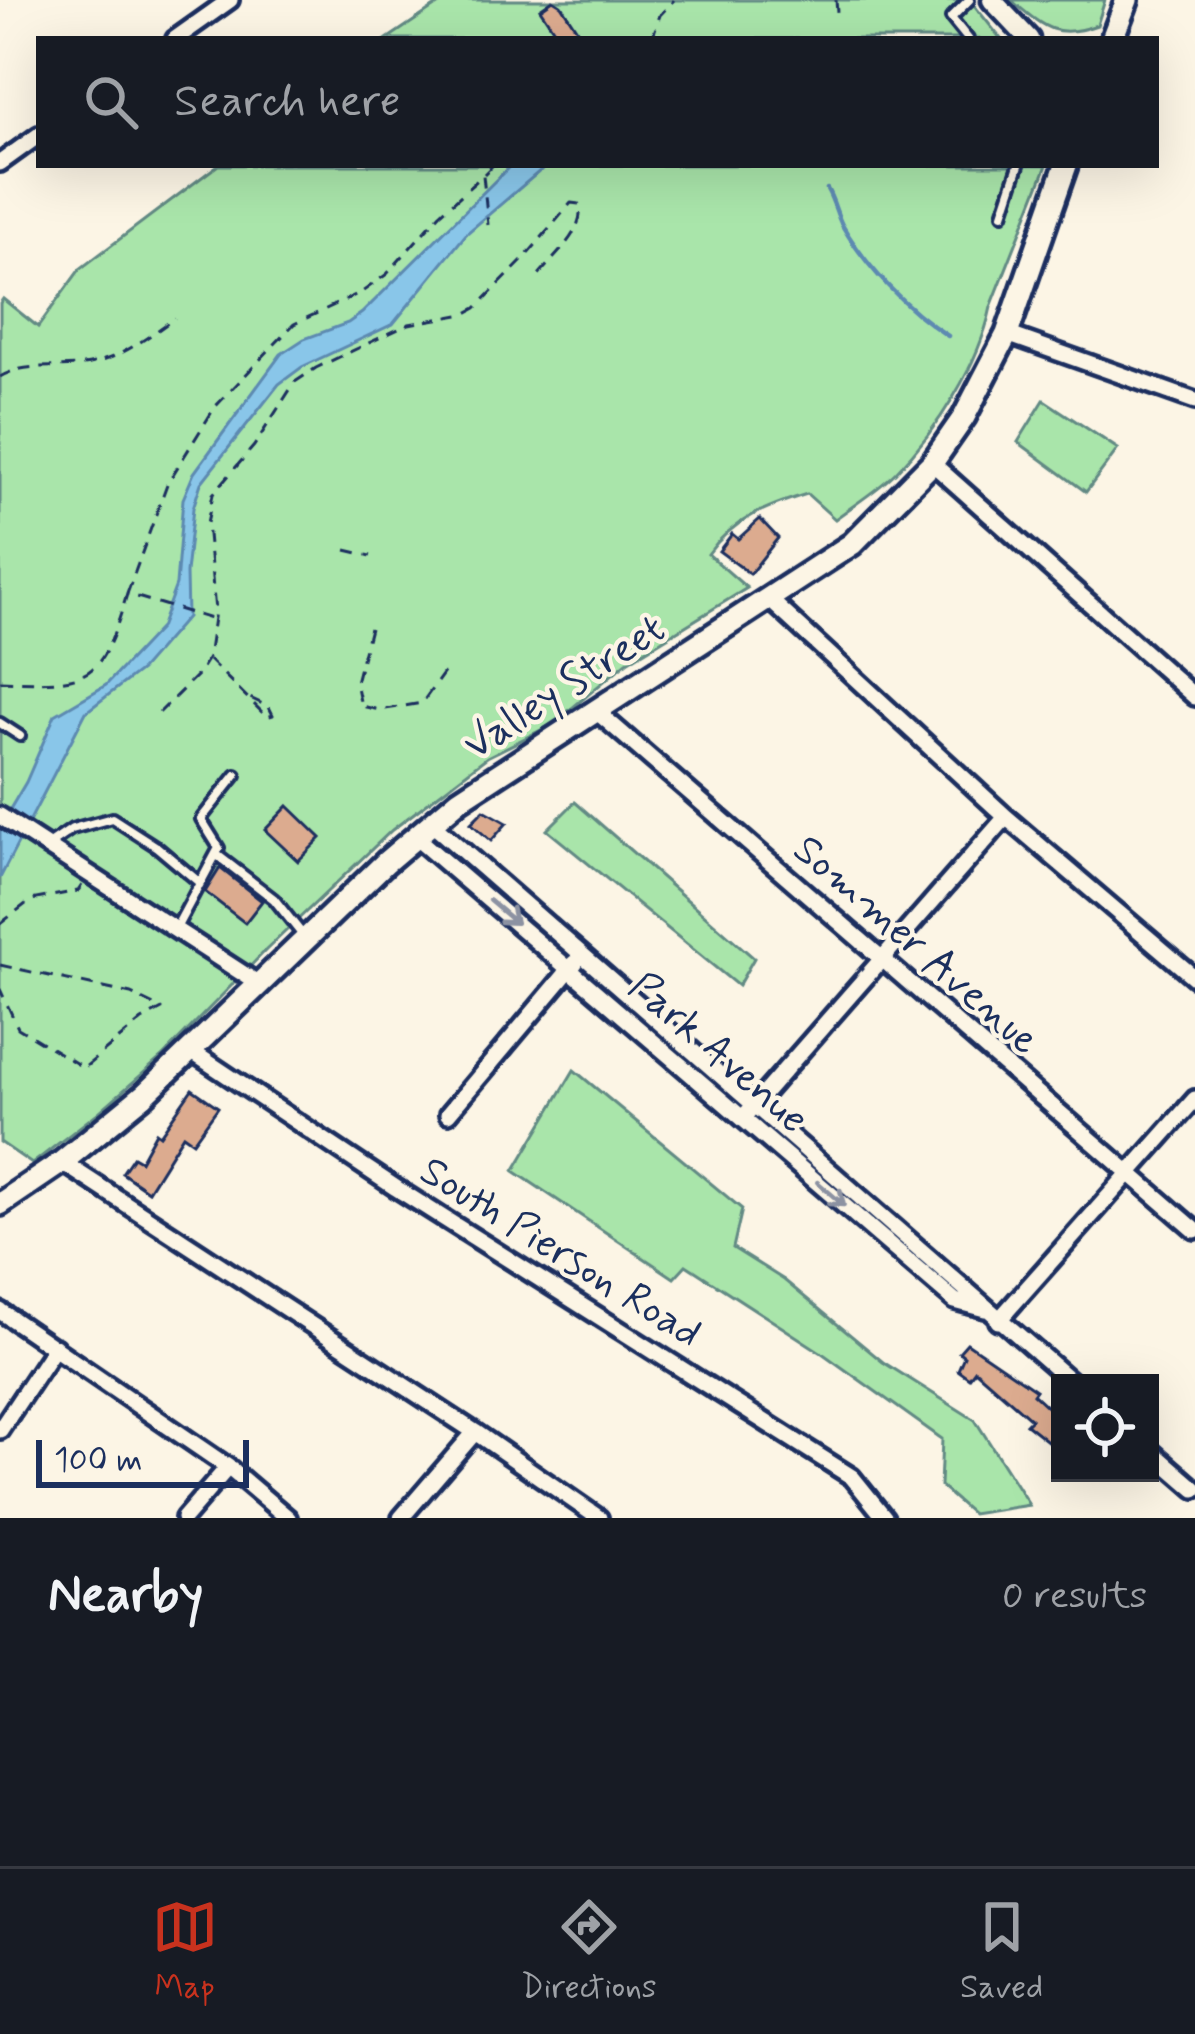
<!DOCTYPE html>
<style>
:root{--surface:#171b24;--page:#20242c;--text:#f1f3f6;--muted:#9ea1a6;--line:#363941;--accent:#c8321e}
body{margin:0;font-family:Mynerve,sans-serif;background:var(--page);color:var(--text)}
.controls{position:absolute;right:36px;bottom:36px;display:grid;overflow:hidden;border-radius:0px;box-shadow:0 12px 48px #0002}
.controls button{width:108px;height:108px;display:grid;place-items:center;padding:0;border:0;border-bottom:3px solid var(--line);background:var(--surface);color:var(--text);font:60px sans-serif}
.scale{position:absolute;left:36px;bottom:30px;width:213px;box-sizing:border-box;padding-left:12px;border:6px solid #1b2f5e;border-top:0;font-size:33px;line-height:42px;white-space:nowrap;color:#1b2f5e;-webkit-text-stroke:9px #fcf5e5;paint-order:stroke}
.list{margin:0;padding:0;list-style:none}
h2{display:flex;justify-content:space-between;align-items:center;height:156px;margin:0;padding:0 48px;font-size:51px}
h2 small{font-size:39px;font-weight:400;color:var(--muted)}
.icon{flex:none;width:66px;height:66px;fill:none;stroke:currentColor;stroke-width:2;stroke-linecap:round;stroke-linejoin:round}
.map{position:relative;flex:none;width:1195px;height:1518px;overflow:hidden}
.search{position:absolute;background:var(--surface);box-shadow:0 12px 48px #0002;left:36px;right:36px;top:36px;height:132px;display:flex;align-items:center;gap:30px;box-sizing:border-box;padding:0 42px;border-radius:0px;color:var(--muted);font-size:45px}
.sheet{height:348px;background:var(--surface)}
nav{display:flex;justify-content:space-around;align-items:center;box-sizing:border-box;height:168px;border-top:3px solid var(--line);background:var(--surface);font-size:33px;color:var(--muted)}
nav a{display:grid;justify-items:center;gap:6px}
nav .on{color:var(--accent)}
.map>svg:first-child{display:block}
.green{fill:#a9e5aa;stroke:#628a84;stroke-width:3}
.water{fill:#89c6e9;stroke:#5d8ab1;stroke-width:3}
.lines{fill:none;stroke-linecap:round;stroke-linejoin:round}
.stream{stroke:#5d8ab1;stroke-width:4.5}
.building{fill:#dcab8f;stroke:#1b2f5e;stroke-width:3}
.service-casing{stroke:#1b2f5e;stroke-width:16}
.minor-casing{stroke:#1b2f5e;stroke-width:24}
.tertiary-casing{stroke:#1b2f5e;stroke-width:27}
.secondary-casing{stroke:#1b2f5e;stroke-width:30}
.path{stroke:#1b2f5e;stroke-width:3;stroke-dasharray:12 9;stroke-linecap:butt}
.service{stroke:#fcf5e5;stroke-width:8}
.minor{stroke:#fcf5e5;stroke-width:15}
.tertiary{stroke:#fcf5e5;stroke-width:18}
.secondary{stroke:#fcf5e5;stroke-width:21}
.oneway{stroke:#8c92a2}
.labels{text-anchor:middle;stroke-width:9;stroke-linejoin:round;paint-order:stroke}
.street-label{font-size:42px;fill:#1b2f5e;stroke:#fcf5e5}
</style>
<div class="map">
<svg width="1195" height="1518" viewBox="0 0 1195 1518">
<rect width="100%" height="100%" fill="#fcf5e5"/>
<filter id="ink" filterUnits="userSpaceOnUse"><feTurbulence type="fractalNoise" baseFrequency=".00833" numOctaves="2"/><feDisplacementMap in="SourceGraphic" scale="24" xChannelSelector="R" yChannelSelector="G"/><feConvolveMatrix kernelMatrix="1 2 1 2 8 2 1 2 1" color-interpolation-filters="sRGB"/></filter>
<g filter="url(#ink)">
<path class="green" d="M445 0H970L1001 39H387Z
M1011 0H1105L1097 25C1055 40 1043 27 1011 0Z
M218 165H1047L991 307C979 365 937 430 896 472 878 490 855 504 835 519L807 494C768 506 733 519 708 554L747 588 627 662 553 724 487 757 392 830 266 950 162 1057 99 1112 32 1164 0 1142V303L3 299 38 327 80 269Z
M1044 400 1118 449 1086 492 1018 442Z
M575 802 754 958 738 986 547 830Z
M574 1070 742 1209 733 1248 784 1280 883 1362 975 1420 1029 1505 972 1514 940 1486 942 1439 822 1353 686 1265 674 1278 514 1171Z"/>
<path class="water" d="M511 165H547L467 233 393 324 302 367 279 384 201 483 193 508 186 573 187 617 141 670 86 712 0 878V826L26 782 55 715 106 685 160 628 176 585 183 499 194 473 281 354 304 339 348 323 362 313Z"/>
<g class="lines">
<path class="stream" d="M827 189C834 201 836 213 842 225 867 268 906 309 948 336"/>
</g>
<path class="building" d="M553 0 561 5 583 39H560L540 9Z
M760 519 778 538 750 574 719 551 732 534 738 539Z
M288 806 321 838 298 861 265 830Z
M484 810 507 823 491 841 471 823Z
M220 868 262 901 245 923 205 892Z
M192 1089 218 1107 193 1142 183 1135 148 1191 122 1173 133 1157 140 1161 156 1132 160 1135Z
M967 1343 1036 1390 1033 1394 1060 1419V1451L1026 1424 1031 1419 975 1370 969 1378 958 1370 964 1356 959 1352Z"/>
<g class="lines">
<g class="service-casing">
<path id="service" d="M968 39 951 18 969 0
M1003 214 1019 165
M0 723 20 736
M47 846 72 829 112 818 157 847 200 883
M217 855 274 899 305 938
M175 930 219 848 201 819 236 775"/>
</g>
<g class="minor-casing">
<path id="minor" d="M175 39 230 0
M0 163 39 135
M1007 334 1195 401
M932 463 1195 697
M768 598 1006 817 1195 978
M595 710 1195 1230
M0 816 259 984
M430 822 1073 1383
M414 836 955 1301 985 1309
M191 1051 396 1188 852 1477 885 1518
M747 1113 1006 817
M448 1114 575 963
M62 1162 475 1432 599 1518
M0 1311 228 1467 288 1518
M998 1321 1195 1099
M0 1430 55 1347
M1150 1450 1195 1489
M184 1518 228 1467
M401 1518 475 1432"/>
</g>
<g class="tertiary-casing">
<path id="tertiary" d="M992 0 1029 39"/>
</g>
<g class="secondary-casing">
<path id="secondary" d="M1112 39 1127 0
M0 1204 62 1162 144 1095 386 862 459 800 852 544 932 463 964 417 1007 334 1066 165"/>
</g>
<path class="path" d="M836 0 837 12
M652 39 660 15 674 0
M484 174 493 165
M0 377C28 361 53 370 83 365 120 360 146 338 175 318
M346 550 371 556
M127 594 167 484 215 407 294 324 362 292 387 274 440 214 483 175 488 225
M370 628 356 682 361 706 380 710 422 703 445 671
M209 660 267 717 273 715 269 707 250 698
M0 681C92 684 100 683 127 594L211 619
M159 713 198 674 208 658 215 611 207 523 213 494 254 446 295 382 316 368 409 324 465 314 476 308 522 261 571 203 579 204C587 229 553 257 538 276
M0 924 31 900 78 891 82 885
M0 965 131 994 162 1009 142 1020 84 1068 18 1028 0 989"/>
<use href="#service" class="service"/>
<use href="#minor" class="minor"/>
<use href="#tertiary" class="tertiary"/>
<use href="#secondary" class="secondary"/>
</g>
<defs><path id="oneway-shaft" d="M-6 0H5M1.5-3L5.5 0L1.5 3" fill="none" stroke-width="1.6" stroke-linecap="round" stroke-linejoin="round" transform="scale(3)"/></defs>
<g class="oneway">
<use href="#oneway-shaft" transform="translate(503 912) rotate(40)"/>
<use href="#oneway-shaft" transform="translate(831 1194) rotate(41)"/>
</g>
</g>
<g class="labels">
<g class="street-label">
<text transform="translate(563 685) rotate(-33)" y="15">Valley Street</text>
<text transform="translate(918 943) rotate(41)" y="15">Sommer Avenue</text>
<text transform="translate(720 1051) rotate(41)" y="15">Park Avenue</text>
<text transform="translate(562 1250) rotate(32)" y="15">South Pierson Road</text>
</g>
</g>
</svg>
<div class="controls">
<button><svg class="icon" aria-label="locate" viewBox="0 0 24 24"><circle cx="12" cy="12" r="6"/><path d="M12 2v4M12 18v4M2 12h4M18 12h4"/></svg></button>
</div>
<div class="scale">100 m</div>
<div class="search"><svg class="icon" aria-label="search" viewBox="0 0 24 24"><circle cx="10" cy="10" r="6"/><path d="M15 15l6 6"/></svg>Search here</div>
</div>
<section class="sheet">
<h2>Nearby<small>0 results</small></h2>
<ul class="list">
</ul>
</section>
<nav>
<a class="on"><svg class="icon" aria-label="map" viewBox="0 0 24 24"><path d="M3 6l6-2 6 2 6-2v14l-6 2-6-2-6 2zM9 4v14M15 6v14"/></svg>Map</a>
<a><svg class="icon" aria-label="directions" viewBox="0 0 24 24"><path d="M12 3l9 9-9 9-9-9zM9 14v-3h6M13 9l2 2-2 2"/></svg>Directions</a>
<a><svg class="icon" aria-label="saved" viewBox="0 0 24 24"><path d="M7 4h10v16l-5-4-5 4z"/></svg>Saved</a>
</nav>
